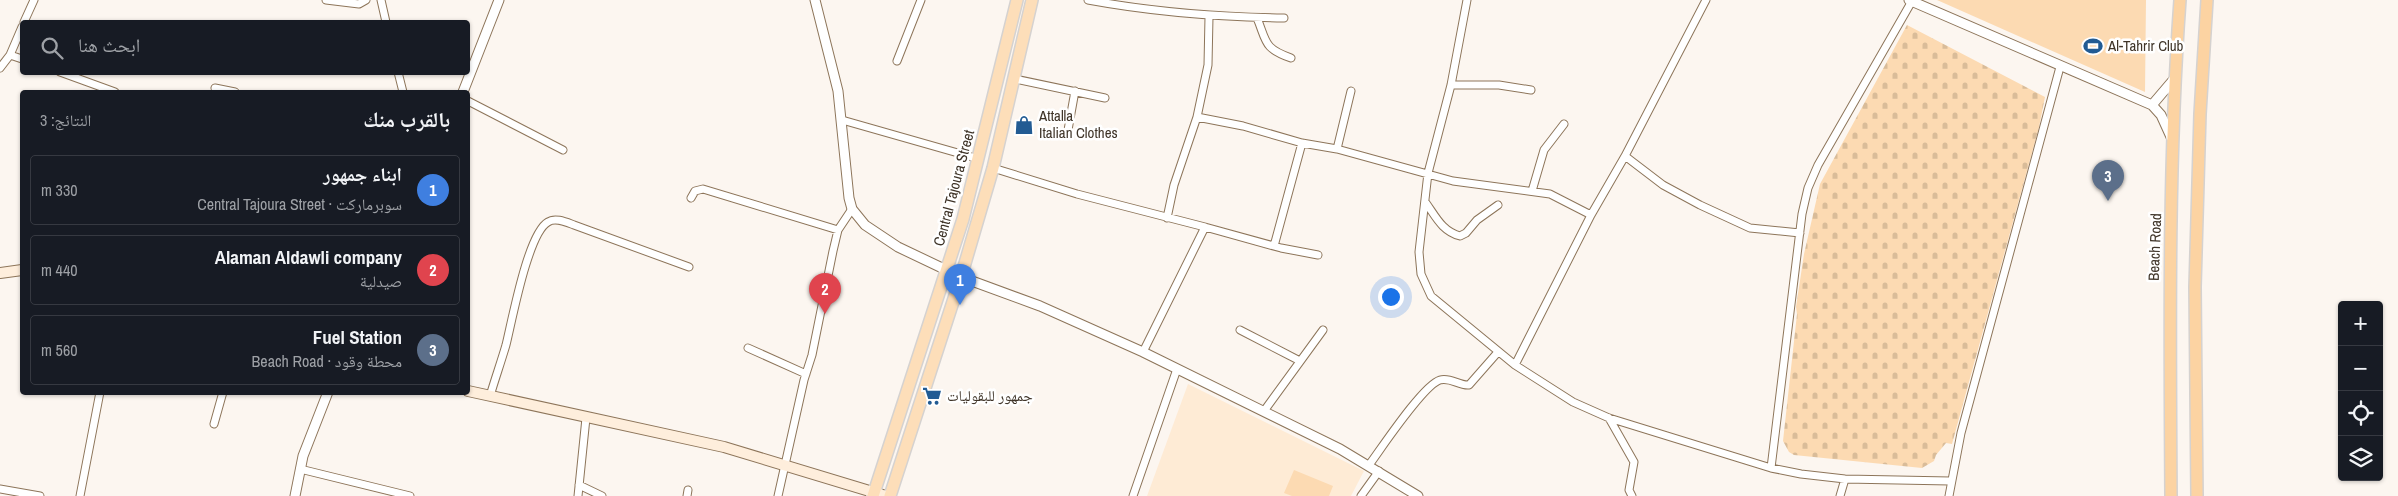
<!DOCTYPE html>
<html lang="ar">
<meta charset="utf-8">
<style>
:root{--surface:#171b24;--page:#242831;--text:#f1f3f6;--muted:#9ea1a6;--line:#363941;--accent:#94afc9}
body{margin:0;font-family:"Archivo Narrow","Noto Naskh Arabic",sans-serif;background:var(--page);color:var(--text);direction:rtl}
.controls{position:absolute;right:15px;bottom:15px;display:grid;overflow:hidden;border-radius:5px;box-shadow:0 1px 4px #0004}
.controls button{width:45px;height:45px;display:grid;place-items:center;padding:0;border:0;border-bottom:1px solid var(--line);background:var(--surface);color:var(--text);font:25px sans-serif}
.you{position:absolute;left:1390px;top:296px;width:18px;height:18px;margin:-12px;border:4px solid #fff;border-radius:50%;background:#1a73e8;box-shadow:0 0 0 8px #1a73e833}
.badge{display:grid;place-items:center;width:32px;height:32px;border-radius:50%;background:var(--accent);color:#fff;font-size:16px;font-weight:700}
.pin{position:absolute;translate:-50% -41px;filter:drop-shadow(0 1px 2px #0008)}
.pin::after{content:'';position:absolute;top:26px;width:18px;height:15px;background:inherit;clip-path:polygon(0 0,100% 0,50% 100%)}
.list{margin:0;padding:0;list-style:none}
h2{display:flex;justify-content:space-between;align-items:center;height:65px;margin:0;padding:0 20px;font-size:21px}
h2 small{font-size:16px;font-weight:400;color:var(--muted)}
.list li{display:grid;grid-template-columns:32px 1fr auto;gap:15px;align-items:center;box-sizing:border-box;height:70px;margin:0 10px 10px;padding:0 10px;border:1px solid var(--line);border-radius:5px}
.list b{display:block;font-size:19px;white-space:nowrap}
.list p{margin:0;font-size:16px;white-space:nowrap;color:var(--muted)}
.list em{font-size:16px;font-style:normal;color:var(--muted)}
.icon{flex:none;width:28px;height:28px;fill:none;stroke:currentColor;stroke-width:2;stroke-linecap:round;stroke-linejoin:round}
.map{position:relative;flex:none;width:2398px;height:496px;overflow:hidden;direction:ltr}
.search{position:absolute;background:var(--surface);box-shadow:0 1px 4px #0004;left:20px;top:20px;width:450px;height:55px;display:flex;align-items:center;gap:12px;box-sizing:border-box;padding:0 18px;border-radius:5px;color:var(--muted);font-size:19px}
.panel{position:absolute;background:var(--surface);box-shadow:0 1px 4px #0004;left:20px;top:90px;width:450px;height:305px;border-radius:5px;direction:rtl}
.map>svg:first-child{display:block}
.built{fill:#feebd5}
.cemetery{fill:url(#cemetery-stones)}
.pitch{fill:#fcdab2}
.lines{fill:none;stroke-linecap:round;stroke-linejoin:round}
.minor-casing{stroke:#8d755a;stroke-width:9}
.tertiary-casing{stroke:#8d755a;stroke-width:11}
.secondary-casing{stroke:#8d755a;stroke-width:12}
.primary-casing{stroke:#d5d2d0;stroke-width:14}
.trunk-casing{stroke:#d5d2d0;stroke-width:14}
.minor{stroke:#fff;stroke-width:7}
.tertiary{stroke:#fff;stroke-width:9}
.secondary{stroke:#feeedc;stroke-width:10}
.primary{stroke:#fddeb9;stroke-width:11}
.trunk{stroke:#fcd3a2;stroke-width:11}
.labels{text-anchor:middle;stroke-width:5;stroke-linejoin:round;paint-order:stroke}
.poi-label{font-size:15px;fill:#3f3428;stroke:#fff;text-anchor:start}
.street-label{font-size:15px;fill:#3f3428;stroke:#fff}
</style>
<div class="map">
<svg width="2398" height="496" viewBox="0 0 2398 496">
<defs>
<pattern id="cemetery-stones" width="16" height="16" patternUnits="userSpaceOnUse" patternTransform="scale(1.25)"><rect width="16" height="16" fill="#fcdab2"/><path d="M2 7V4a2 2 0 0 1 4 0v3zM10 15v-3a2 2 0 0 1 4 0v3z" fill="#d9bc99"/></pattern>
</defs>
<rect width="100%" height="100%" fill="#fcf6f0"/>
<path class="built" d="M1188 384 1364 471 1351 496H1147Z"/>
<path class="cemetery" d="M1907 25 2045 97 2039 127 1952 444 1946 443 1936 455 1934 461 1922 468 1794 455 1789 452 1783 441 1797 314 1796 307 1804 254 1820 184Z"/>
<path class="pitch" d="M1937 0H2146L2145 92Z
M1294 470 1333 486 1329 496H1292L1284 493Z"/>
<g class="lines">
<g class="minor-casing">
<path id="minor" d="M326 0 359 4 366 0
M381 0 386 22
M1088 0C1153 12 1217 17 1284 18
M1467 0 1451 85 1428 173 1419 252 1421 274 1431 296 1515 365 1573 402 1609 418 1771 468 1801 474 1845 479 1950 481
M1257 18C1267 42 1263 48 1291 58
M24 22 34 0
M10 55 22 59
M897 61 921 0
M0 68 10 55 22 27
M60 72 115 92
M398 72 403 92
M1015 79 1105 98
M1451 85H1499L1531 90
M215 88 235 92
M468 101 563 150
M1197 117 1243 126 1302 143 1337 149 1453 181 1550 194 1591 215
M842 120 979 159
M1068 130 1075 91
M1337 149 1351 91
M1625 156 1706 0
M993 168 1077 194 1205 227 1143 352
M1532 191 1544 150 1564 124
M691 198 695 191 703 189 838 230
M1426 203C1436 217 1442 231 1460 236L1466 233 1477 220 1498 205
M1167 218 1174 185 1197 117 1208 65 1209 17
M1205 227 1281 248 1318 255
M1274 246 1302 143
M1240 330 1300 361
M748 348 806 374
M1515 365 1591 215 1625 156 1663 185 1700 205 1750 228 1800 233
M490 396C495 379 501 362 506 345 512 321 528 233 548 222 555 217 566 222 574 225L689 267
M1264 411 1323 330
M1609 418 1634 462 1629 490 1632 496
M214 424 223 392
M1369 465C1381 449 1423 385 1440 380 1451 377 1459 386 1469 385L1498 352
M1771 468 1802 214 1808 188 1818 165 1912 1
M300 469 410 496
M579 485 602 496
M0 489 40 496
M80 496 100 392
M578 496 586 418
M687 496 688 490
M778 496 804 380 812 355 833 251 838 230 852 209
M1133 496 1177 369
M1361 496 1379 471
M1840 496 1845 479
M1949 496 1961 433 2060 67"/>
</g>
<g class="tertiary-casing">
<path id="tertiary" d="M815 0 838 91 849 198 852 209 865 225 898 247 961 277 1040 306 1143 352 1340 449 1418 496
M1909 0 2152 105 2161 115 2171 137
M463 92 499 0
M2152 105 2175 78
M295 496 303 456 328 392"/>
</g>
<g class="secondary-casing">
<path id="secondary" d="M0 273 22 270
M468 391 724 447 886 496"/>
</g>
<g class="primary-casing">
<path id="primary" d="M873 496 963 219 1017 0
M890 496 961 277 993 168 1032 0"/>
</g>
<g class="trunk-casing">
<path id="trunk" d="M2171 496C2170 331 2168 165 2180 0
M2197 496 2195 287 2200 114 2207 0"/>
</g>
<use href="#minor" class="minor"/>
<use href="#tertiary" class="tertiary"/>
<use href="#secondary" class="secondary"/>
<use href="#primary" class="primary"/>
<use href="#trunk" class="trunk"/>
</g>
<defs>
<g id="stadium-bare" transform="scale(1.5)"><path d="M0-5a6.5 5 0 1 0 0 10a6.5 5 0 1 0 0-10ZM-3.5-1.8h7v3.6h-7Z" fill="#225b93" stroke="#fff" stroke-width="2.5" paint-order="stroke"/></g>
<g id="shop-bare" transform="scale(1.5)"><path d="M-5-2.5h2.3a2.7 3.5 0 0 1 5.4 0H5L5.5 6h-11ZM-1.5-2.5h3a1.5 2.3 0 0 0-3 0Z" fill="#225b93" stroke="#fff" stroke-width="2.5" paint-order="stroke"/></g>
<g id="supermarket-bare" transform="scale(1.5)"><path d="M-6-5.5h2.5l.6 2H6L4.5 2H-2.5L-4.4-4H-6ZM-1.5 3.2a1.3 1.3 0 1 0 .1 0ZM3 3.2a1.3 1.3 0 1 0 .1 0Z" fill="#225b93" stroke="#fff" stroke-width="2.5" paint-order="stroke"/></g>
</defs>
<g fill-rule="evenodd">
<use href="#stadium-bare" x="2093" y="46"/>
<use href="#shop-bare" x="1024" y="125"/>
<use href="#supermarket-bare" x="932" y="396"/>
</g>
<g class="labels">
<g class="poi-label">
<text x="2108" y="51">Al-Tahrir Club</text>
<text x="1039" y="121">Attalla<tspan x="1039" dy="17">Italian Clothes</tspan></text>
<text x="947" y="401">جمهور للبقوليات</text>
</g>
<g class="street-label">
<text transform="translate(954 188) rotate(-75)" y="5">Central Tajoura Street</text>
<text transform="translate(2155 247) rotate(-88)" y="5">Beach Road</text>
</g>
</g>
</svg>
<div class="controls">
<button>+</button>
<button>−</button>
<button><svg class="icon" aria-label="locate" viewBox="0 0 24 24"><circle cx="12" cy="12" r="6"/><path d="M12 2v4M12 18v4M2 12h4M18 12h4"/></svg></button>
<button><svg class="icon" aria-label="layers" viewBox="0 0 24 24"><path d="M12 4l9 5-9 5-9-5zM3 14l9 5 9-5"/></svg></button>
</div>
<div class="you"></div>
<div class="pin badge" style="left:960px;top:305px;background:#3f7fe0">1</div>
<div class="pin badge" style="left:825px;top:314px;background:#e0444e">2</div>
<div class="pin badge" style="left:2108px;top:201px;background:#5c6f8a">3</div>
<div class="search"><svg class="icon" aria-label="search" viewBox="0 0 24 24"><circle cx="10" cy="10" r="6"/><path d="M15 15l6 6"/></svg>ابحث هنا</div>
<section class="panel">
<h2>بالقرب منك<small>النتائج: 3</small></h2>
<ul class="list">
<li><span class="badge" style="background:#3f7fe0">1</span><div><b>ابناء جمهور</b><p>سوبرماركت · Central Tajoura Street</p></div><em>330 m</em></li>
<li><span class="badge" style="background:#e0444e">2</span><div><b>Alaman Aldawli company</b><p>صيدلية</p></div><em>440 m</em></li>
<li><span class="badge" style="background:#5c6f8a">3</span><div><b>Fuel Station</b><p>محطة وقود · Beach Road</p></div><em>560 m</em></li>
</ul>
</section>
</div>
